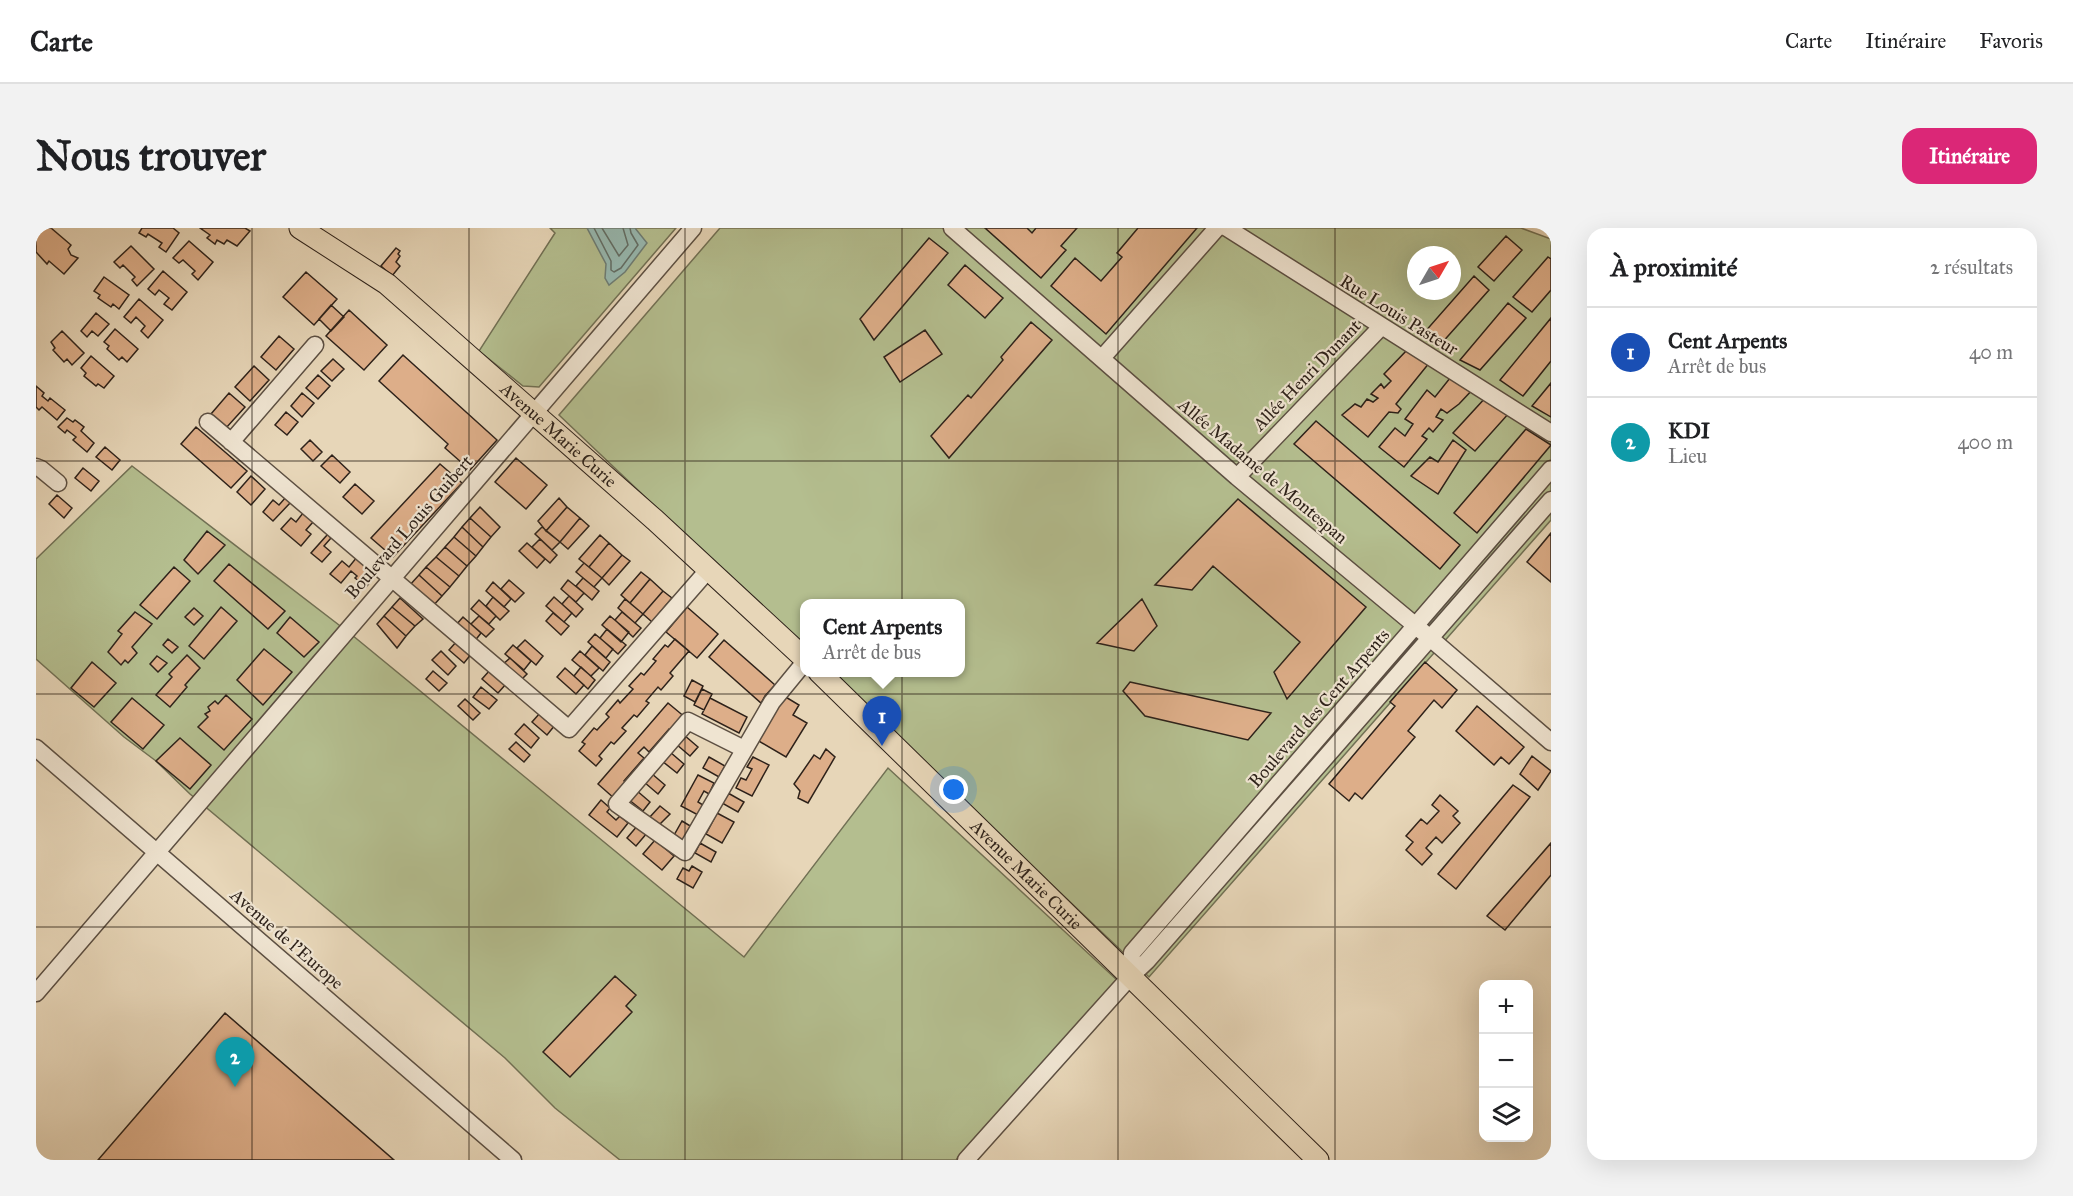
<!DOCTYPE html>
<html lang="fr">
<meta charset="utf-8">
<style>
:root{--surface:#fff;--page:#f2f2f2;--text:#202124;--muted:#757577;--line:#e0e0e0;--accent:#db2777}
body{margin:0;font-family:"IM FELL Great Primer",serif;background:var(--page);color:var(--text)}
.controls{position:absolute;right:18px;bottom:18px;display:grid;overflow:hidden;border-radius:12px;box-shadow:0 6px 24px #0002}
.controls button{width:54px;height:54px;display:grid;place-items:center;padding:0;border:0;border-bottom:2px solid var(--line);background:var(--surface);color:var(--text);font:30px sans-serif}
.compass{position:absolute;left:1371px;top:18px;width:54px;height:54px;border-radius:50%;background:var(--surface);box-shadow:0 6px 24px #0002;rotate:51deg}
.you{position:absolute;left:918px;top:562px;width:21px;height:21px;margin:-15px;border:4px solid #fff;border-radius:50%;background:#1a73e8;box-shadow:0 0 0 9px #1a73e833}
.badge{display:grid;place-items:center;width:39px;height:39px;border-radius:50%;background:var(--accent);color:#fff;font-size:20px;font-weight:700}
.pin{position:absolute;translate:-50% -50px;filter:drop-shadow(0 2px 3px #0008)}
.pin::after{content:'';position:absolute;top:32px;width:21px;height:18px;background:inherit;clip-path:polygon(0 0,100% 0,50% 100%)}
.popup{position:absolute;left:764px;top:371px;width:165px;height:78px;box-sizing:border-box;display:grid;place-content:center;border-radius:12px;background:var(--surface);filter:drop-shadow(0 2px 4px #0005);font-size:20px;white-space:nowrap;color:var(--muted)}
.popup b{font-size:22px;color:var(--text)}
.popup::after{content:'';position:absolute;left:50%;top:100%;margin-left:-12px;border:12px solid transparent;border-top-color:var(--surface)}
.list{margin:0;padding:0;list-style:none}
h2{display:flex;justify-content:space-between;align-items:center;height:78px;margin:0;padding:0 24px;font-size:26px}
h2 small{font-size:20px;font-weight:400;color:var(--muted)}
.list li{display:grid;grid-template-columns:39px 1fr auto;gap:18px;align-items:center;box-sizing:border-box;height:90px;padding:0 24px;border-top:2px solid var(--line)}
.list b{display:block;font-size:22px;white-space:nowrap}
.list p{margin:0;font-size:20px;white-space:nowrap;color:var(--muted)}
.list em{font-size:20px;font-style:normal;color:var(--muted)}
.icon{flex:none;width:33px;height:33px;fill:none;stroke:currentColor;stroke-width:2;stroke-linecap:round;stroke-linejoin:round}
.map{position:relative;flex:none;width:1515px;height:932px;overflow:hidden;border-radius:18px}
header{display:flex;align-items:center;gap:36px;box-sizing:border-box;height:84px;padding:0 30px;background:var(--surface);border-bottom:2px solid var(--line)}
header strong{font-size:28px}
nav{display:flex;gap:33px;margin-inline-start:auto;font-size:21px}
.intro{display:flex;align-items:center;justify-content:space-between;box-sizing:border-box;height:144px;padding:0 36px}
h1{margin:0;font-size:42px}
.button{padding:15px 27px;border-radius:18px;background:var(--accent);color:#fff;font-size:21px;font-weight:700}
main{display:flex;gap:36px;padding:0 36px}
aside{flex:1;background:var(--surface);border-radius:18px;box-shadow:0 6px 24px #0002}
.map>svg:first-child{display:block}
.green{fill:#b4be8f;stroke:#717054;stroke-width:1.5;fill-rule:evenodd}
.water{fill:#97b9b1;stroke:#6d7d75;stroke-width:1.5}
.lines{fill:none;stroke-linecap:round;stroke-linejoin:round}
.shore{stroke:#626e66;stroke-width:1.5}
.building{fill:#ddae89;stroke:#2e221a;stroke-width:1.5}
.minor-casing{stroke:#5c4f42;stroke-width:19}
.major-casing{stroke:#2e221a;stroke-width:23}
.minor{stroke:#efe4d1;stroke-width:16}
.major{stroke:#e7d6b8;stroke-width:21}
.grid{fill:none;stroke:#2e221a;stroke-width:1.5;stroke-opacity:0.55}
.labels{text-anchor:middle;stroke-width:4.5;stroke-linejoin:round;paint-order:stroke}
.street-label{font-size:18px;fill:#2e221a;stroke:#efe4d1}
</style>
<header>
<strong>Carte</strong>
<nav><a>Carte</a><a>Itinéraire</a><a>Favoris</a></nav>
</header>
<div class="intro"><h1>Nous trouver</h1><a class="button">Itinéraire</a></div>
<main>
<div class="map">
<svg width="1515" height="932" viewBox="0 0 1515 932">
<rect width="100%" height="100%" fill="#e7d6b8"/>
<filter id="stains"><feTurbulence type="fractalNoise" baseFrequency=".00333" numOctaves="4"/><feColorMatrix values="0 0 0 0 .2 0 0 0 0 .09 0 0 0 0 .02 0 0 0 .5 -.17"/></filter>
<radialGradient id="worn" r=".72"><stop offset=".6" stop-color="#630" stop-opacity="0"/><stop offset="1" stop-color="#630" stop-opacity=".3"/></radialGradient>
<path class="green" d="M514 0H640L503 159 487 158 443 123 519 5Z
M684 0H1485L1515 11V292L1113 749 793 445 924 444V376H768V420L523 187ZM1380 27H1416V63H1380Z
M96 238 316 407 708 729 852 540 1081 752 920 932H584L519 880 469 830 154 566 120 533 88 509 0 431V331Z"/>
<path class="water" d="M551 0H599L611 15 589 44 573 57 569 50 570 36Z"/>
<g class="lines">
<path class="shore" d="M558 0 575 33V42L578 44 585 40 602 17 595 5 594 0
M566 0 583 28 592 17 587 0"/>
</g>
<path class="building" d="M0 0H15L35 17 32 21 35 27 42 30 28 46 13 33 11 36 0 24Z
M106 0H137L143 5 130 24 123 19 126 15 112 6 110 9 103 5Z
M164 0H209L214 3 201 18 191 12 188 16 181 12 179 16 171 10 174 7Z
M949 0H991L996 5 1000 0H1041L1025 18 1030 22 1005 50Z
M1102 0H1161L1070 106 1015 58 1039 30 1065 53 1086 29 1081 25Z
M1470 8 1486 22 1458 53 1442 39Z
M893 10 912 25 838 112 824 91Z
M153 13 177 34 162 52 156 46 159 43 147 32 143 35 137 30Z
M95 18 118 41 101 58 96 52 99 49 87 37 84 40 78 34Z
M360 20 364 23 362 26 364 28 360 34 364 38 356 48 345 38Z
M1512 29 1515 31V62L1496 84 1477 69Z
M929 37 967 70 949 90 912 57Z
M127 43 151 64 136 82 128 76 133 70 123 62 119 67 112 61Z
M270 44 301 71 278 97 247 69Z
M1438 48 1453 62 1404 117 1387 106Z
M68 49 93 67 83 81 77 76 75 79 62 70 64 67 58 63Z
M103 71 127 92 112 110 105 103 109 98 100 89 95 95 88 89Z
M1472 75 1490 90 1444 142 1424 132Z
M295 77 308 89 295 103 283 91Z
M313 82 351 117 328 142 290 108Z
M60 85 73 96 62 108 56 103 51 109 45 103Z
M1515 90V133L1487 168 1464 152Z
M995 94 1016 112 913 230 895 208 932 167 935 170 967 132 965 129Z
M79 101 102 121 91 134 86 129 83 132 71 121 73 118 68 114Z
M889 102 906 126 864 154 848 129Z
M26 103 48 125 36 137 31 131 28 134 17 122 19 120 15 114Z
M243 108 258 121 240 142 225 129Z
M1372 121 1394 134 1360 176 1365 181 1362 185 1353 184 1332 209 1306 187 1319 176 1325 179 1331 171 1337 174 1342 170 1335 166 1345 156 1348 160 1355 153 1348 146Z
M367 127 461 212 434 242 409 220 412 216 343 153Z
M55 128 78 148 68 160 62 156 60 158 48 148 50 145 45 140Z
M297 131 308 141 296 153 285 143Z
M218 138 233 152 214 173 199 159Z
M1418 145 1438 160 1423 176 1411 185 1405 181 1400 189 1407 192 1397 204 1393 200 1386 208 1391 211 1368 239 1343 219 1359 200 1369 208 1377 196 1369 191 1391 162 1399 169Z
M282 147 294 158 282 171 270 160Z
M1515 155V189L1496 178Z
M0 158 8 165 6 168 12 173 14 170 29 182 21 192 6 179 3 182 0 179Z
M193 165 209 179 190 200 175 186Z
M266 165 278 175 266 189 255 178Z
M1451 168 1474 184 1439 223 1417 205Z
M250 184 262 194 251 207 239 197Z
M31 190 37 194 39 192 48 199 45 203 58 215 51 224 37 212 40 209 31 202 29 205 22 199Z
M1280 193 1424 317 1404 341 1258 216Z
M160 199 211 243 195 260 145 216Z
M1490 201 1515 217 1441 305 1418 285Z
M274 212 286 224 277 233 265 221Z
M1417 212 1430 222 1402 266 1375 248 1394 229 1402 234Z
M69 219 84 232 76 242 60 229Z
M296 227 314 244 304 255 285 238Z
M480 230 511 257 490 281 459 254Z
M404 236 426 255 357 329 335 310Z
M47 240 63 253 55 263 39 250Z
M215 248 229 261 215 277 201 264Z
M319 256 338 273 326 286 307 269Z
M21 267 36 280 28 290 13 276Z
M250 269 255 274 237 293 227 284 237 272 243 277Z
M523 270 531 279 510 303 502 293Z
M1202 271 1330 379 1251 471 1238 444 1264 414 1177 338 1156 362 1119 357Z
M444 279 464 299 455 309 434 290Z
M531 279 544 290 524 314 510 303Z
M267 285 277 294 270 302 275 306 265 318 245 301 255 290 260 294Z
M434 290 455 309 447 319 426 299Z
M544 290 553 298 532 321 524 314Z
M426 299 447 319 440 328 418 309Z
M506 299 524 314 516 322 499 306Z
M171 303 189 317 162 346 148 332Z
M1515 305V354L1491 334Z
M292 306 295 310 288 318 295 324 286 334 275 325Z
M564 307 573 315 553 339 543 331Z
M418 309 440 328 431 338 409 319Z
M504 311 521 327 514 335 496 319Z
M491 315 509 331 501 340 483 323Z
M573 315 586 327 566 350 553 339Z
M409 319 431 338 423 348 400 329Z
M586 327 594 333 573 357 566 350Z
M321 329 341 346 330 359 319 350 321 348 315 343 305 355 294 346 306 333 313 339Z
M400 329 423 348 414 359 390 339Z
M548 335 566 350 558 359 540 344Z
M193 336 249 383 232 401 178 353Z
M138 339 154 353 121 391 104 377Z
M390 339 414 359 406 368 383 347Z
M605 344 614 351 594 375 585 367Z
M383 347 406 368 396 379 373 358Z
M547 350 563 363 556 372 540 358Z
M614 351 627 363 607 386 594 375Z
M473 352 488 365 479 374 465 361Z
M532 352 548 365 540 374 525 361Z
M457 354 475 371 468 379 450 363Z
M627 363 636 370 616 394 607 386Z
M533 368 547 381 540 389 526 376Z
M457 369 473 383 464 392 450 378Z
M518 369 536 385 528 394 510 378Z
M364 370 387 391 379 398 356 379Z
M589 371 607 386 599 395 582 380Z
M1106 371 1121 398 1098 423 1061 415Z
M443 372 460 388 453 396 435 381Z
M185 379 201 393 168 431 153 418Z
M356 379 379 398 370 408 348 388Z
M651 379 682 406 661 430 630 404Z
M158 380 167 388 158 397 149 389Z
M99 384 116 396 96 419 101 425 92 435 89 432 85 437 72 424 86 406 82 403Z
M586 384 605 400 597 409 579 392Z
M517 385 533 398 525 407 510 393Z
M348 388 370 408 361 420 341 396Z
M443 388 458 401 450 409 435 396Z
M574 388 593 404 585 414 566 397Z
M254 389 283 414 268 429 241 405Z
M427 389 445 405 438 414 420 397Z
M571 401 590 417 582 426 564 410Z
M559 406 577 421 570 430 552 414Z
M132 411 142 419 136 425 127 417Z
M639 411 653 423 634 445 637 448 625 462 622 459 610 473 613 475 601 489 598 487 586 500 590 503 578 516 575 514 563 528 566 531 560 538 543 523 549 516 546 514 558 500 561 502 573 489 570 486 582 472 584 475 597 461 593 458 605 445 608 447 620 433 617 431 629 417 632 419Z
M489 412 507 428 500 437 481 420Z
M688 412 739 457 729 468 725 475 673 429Z
M421 413 436 425 428 435 413 422Z
M477 417 495 433 488 442 469 426Z
M556 418 574 434 567 443 549 427Z
M228 421 256 444 227 477 201 452Z
M405 423 420 438 412 447 396 432Z
M544 423 563 440 555 448 536 432Z
M151 427 164 440 149 457 151 459 134 479 120 467 136 449 133 446Z
M121 428 131 435 122 444 114 436Z
M474 430 491 446 484 453 465 438Z
M56 434 80 455 58 479 35 460Z
M1389 434 1421 462 1406 480 1398 472 1372 503 1379 509 1326 571 1319 565 1313 573 1293 556 1359 478 1354 474Z
M545 439 559 452 552 461 538 448Z
M529 440 548 457 540 466 521 449Z
M454 442 470 456 462 465 446 451Z
M397 443 411 455 403 463 390 451Z
M656 452 667 458 659 474 648 468Z
M1094 454 1235 485 1212 512 1109 488 1087 463Z
M445 459 461 472 453 481 437 469Z
M666 461 676 466 668 482 658 477Z
M190 467 216 491 188 522 162 499 172 489 169 486 174 483 172 479 179 473 182 476Z
M748 468 763 477 757 487 771 495 750 529 721 512Z
M96 470 128 497 107 521 75 494Z
M674 470 711 489 703 505 666 486Z
M429 471 444 485 437 492 422 478Z
M632 475 650 490 637 505 633 501 613 524 608 519 602 525 608 530 588 553 592 556 579 571 562 556Z
M1441 478 1488 519 1473 536 1465 529 1458 537 1420 503Z
M504 485 519 497 511 507 496 494Z
M488 496 503 510 495 520 479 506Z
M648 507 662 519 654 528 640 516Z
M144 510 175 537 154 561 120 533Z
M480 514 494 527 488 534 473 521Z
M790 521 799 529 772 575 762 570 764 563 758 556 778 527 784 531Z
M634 524 648 536 641 545 626 533Z
M1496 528 1515 543 1502 562 1484 546Z
M673 529 689 538 683 549 667 540Z
M717 529 733 537 716 568 700 560 705 550 710 552 716 541 711 539Z
M615 545 629 557 622 566 608 554Z
M662 547 678 555 673 566 668 563 662 574 667 577 662 587 645 578Z
M1477 557 1494 569 1420 661 1402 646Z
M600 562 614 574 607 583 592 571Z
M692 565 708 574 702 584 686 575Z
M1404 567 1422 583 1417 588 1424 595 1406 615 1400 609 1390 620 1396 626 1386 637 1370 622 1377 614 1370 608 1385 591 1391 596 1403 583 1396 577Z
M565 572 574 580 571 584 580 592 584 588 592 595 581 609 553 587Z
M624 578 634 586 622 598 613 590Z
M681 585 698 594 686 615 670 606Z
M646 593 656 599 647 615 637 609Z
M602 597 611 605 600 618 591 610Z
M619 612 638 628 626 642 607 626Z
M664 615 680 624 675 634 659 625Z
M1515 615V647L1469 702 1451 688Z
M656 638 666 644 657 660 641 651 647 640 653 643Z
M579 748 600 767 590 778 596 784 534 849 507 824Z
M189 785 358 932H62Z"/>
<g class="lines">
<g class="minor-casing">
<path id="minor" d="M916 0 1201 249 1380 398 1515 514
M1191 0 1515 205
M1066 130 1181 0
M172 194 533 501 673 341
M195 214 279 117
M0 239 5 241 22 255
M1201 249 1345 99
M0 520 477 932
M708 521 652 493 581 576 649 624 736 474 768 435
M1094 749 1096 725 1515 241
M0 765 657 0
M930 932 1094 749 1111 733 1515 272"/>
</g>
<g class="major-casing">
<g id="major">
<path id="s1" d="M264 0 351 56 619 292 768 430"/>
<path id="s2" d="M783 444 1282 932"/>
</g>
</g>
<use href="#minor" class="minor"/>
<use href="#major" class="major"/>
</g>
<path class="grid" d="M216 0V932M433 0V932M649 0V932M866 0V932M1082 0V932M1299 0V932M0 233H1515M0 466H1515M0 699H1515"/>
<g class="labels">
<g class="street-label">
<text transform="translate(1363 87) rotate(32)" y="6">Rue Louis Pasteur</text>
<text transform="translate(1271 147) rotate(-46)" y="6">Allée Henri Dunant</text>
<text dy="6" stroke="none"><textPath href="#s1" startOffset="332">Avenue Marie Curie</textPath></text>
<text transform="translate(1227 243) rotate(40)" y="6">Allée Madame de Montespan</text>
<text transform="translate(373 299) rotate(-49)" y="6">Boulevard Louis Guibert</text>
<text transform="translate(1283 480) rotate(-49)" y="6">Boulevard des Cent Arpents</text>
<text dy="6" stroke="none"><textPath href="#s2" startOffset="290">Avenue Marie Curie</textPath></text>
<text transform="translate(251 711) rotate(41)" y="6">Avenue de l'Europe</text>
</g>
</g>
<rect width="100%" height="100%" filter="url(#stains)"/>
<rect width="100%" height="100%" fill="url(#worn)"/>
</svg>
<div class="controls">
<button>+</button>
<button>−</button>
<button><svg class="icon" aria-label="layers" viewBox="0 0 24 24"><path d="M12 4l9 5-9 5-9-5zM3 14l9 5 9-5"/></svg></button>
</div>
<svg class="compass" viewBox="-18 -18 36 36"><path d="M0-13l5 13h-10z" fill="#e53935"/><path d="M0 13l5-13h-10z" fill="#757577"/></svg>
<div class="you"></div>
<div class="pin badge" style="left:846px;top:518px;background:#1a4fb4">1</div>
<div class="popup"><b>Cent Arpents</b>Arrêt de bus</div>
<div class="pin badge" style="left:199px;top:859px;background:#0f9aa8">2</div>
</div>
<aside>
<h2>À proximité<small>2 résultats</small></h2>
<ul class="list">
<li><span class="badge" style="background:#1a4fb4">1</span><div><b>Cent Arpents</b><p>Arrêt de bus</p></div><em>40 m</em></li>
<li><span class="badge" style="background:#0f9aa8">2</span><div><b>KDI</b><p>Lieu</p></div><em>400 m</em></li>
</ul>
</aside>
</main>
